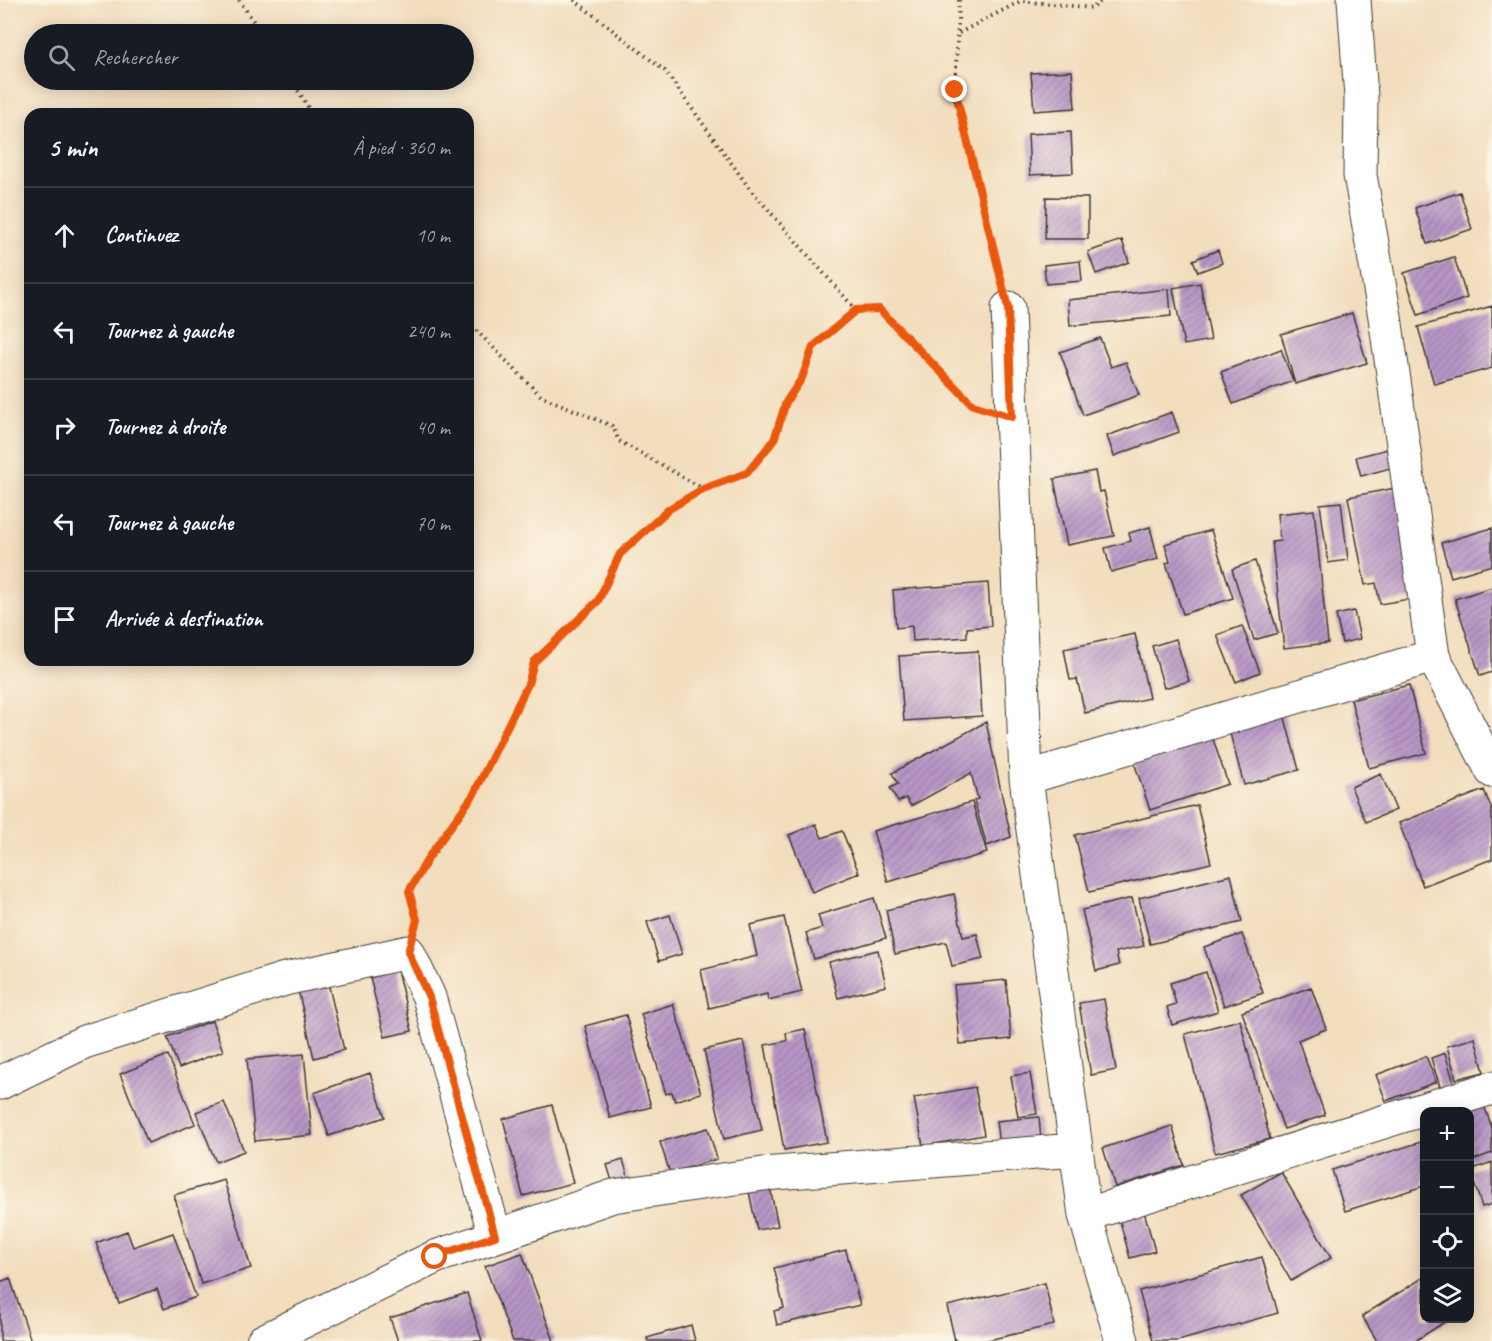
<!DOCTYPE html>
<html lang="fr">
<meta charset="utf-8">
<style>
:root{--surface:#171b24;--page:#242831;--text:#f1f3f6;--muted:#9ea1a6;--line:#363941}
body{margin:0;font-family:Caveat,sans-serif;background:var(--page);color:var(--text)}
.controls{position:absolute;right:18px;bottom:18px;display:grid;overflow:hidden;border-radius:12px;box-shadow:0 3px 15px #0003}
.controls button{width:54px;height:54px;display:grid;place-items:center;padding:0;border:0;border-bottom:2px solid var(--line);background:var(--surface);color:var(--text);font:30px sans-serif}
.stop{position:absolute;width:18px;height:18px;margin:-14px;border:4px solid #ea580c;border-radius:50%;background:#fff}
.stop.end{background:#ea580c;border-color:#fff;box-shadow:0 2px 6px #0008}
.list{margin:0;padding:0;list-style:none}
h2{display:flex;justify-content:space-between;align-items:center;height:78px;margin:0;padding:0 24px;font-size:26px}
h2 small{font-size:20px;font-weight:400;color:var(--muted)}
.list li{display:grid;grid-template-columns:39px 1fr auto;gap:18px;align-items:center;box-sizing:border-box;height:96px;padding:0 24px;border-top:2px solid var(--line)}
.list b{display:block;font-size:22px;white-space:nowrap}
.list em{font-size:20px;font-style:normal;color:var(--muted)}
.icon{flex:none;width:33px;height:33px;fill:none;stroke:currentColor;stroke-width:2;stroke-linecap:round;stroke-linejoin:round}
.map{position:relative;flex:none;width:1492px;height:1341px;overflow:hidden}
.search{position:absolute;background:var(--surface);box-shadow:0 3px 15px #0003;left:24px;top:24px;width:450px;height:66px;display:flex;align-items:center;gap:15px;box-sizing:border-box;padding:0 21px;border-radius:33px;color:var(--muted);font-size:22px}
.panel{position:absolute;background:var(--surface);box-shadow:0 3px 15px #0003;left:24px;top:108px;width:450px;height:558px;border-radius:18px}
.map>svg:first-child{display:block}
.building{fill:url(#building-hatch)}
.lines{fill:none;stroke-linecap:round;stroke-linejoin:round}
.minor-casing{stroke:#3c3934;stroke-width:35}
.path{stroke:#3c3934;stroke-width:4;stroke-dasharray:1.5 4.5;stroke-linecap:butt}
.minor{stroke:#fff;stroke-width:33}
.route{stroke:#ea580c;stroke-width:8}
</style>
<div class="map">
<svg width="1492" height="1341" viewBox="0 0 1492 1341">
<defs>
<pattern id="building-hatch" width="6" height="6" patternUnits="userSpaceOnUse" patternTransform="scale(1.5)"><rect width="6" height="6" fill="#b896c6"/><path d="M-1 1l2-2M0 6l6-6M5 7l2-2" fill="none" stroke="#957aa0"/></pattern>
</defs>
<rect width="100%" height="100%" fill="#fcf5e5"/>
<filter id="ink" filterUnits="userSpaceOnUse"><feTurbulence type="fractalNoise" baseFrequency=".0167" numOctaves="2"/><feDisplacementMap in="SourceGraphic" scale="12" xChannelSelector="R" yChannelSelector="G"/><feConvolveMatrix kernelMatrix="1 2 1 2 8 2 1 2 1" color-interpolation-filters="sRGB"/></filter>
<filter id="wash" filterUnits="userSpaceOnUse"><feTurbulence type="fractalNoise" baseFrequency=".008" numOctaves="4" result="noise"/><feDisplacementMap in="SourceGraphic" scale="24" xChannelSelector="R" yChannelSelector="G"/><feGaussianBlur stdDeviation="1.35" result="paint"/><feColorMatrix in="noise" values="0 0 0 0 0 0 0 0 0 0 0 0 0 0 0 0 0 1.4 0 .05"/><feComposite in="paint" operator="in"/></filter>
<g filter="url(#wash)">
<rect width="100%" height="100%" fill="#f2ddbd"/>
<g id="blocks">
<path class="building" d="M1072 71 1075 108 1034 111 1031 73Z
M1071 132 1073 173 1030 175 1028 134Z
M1460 192 1472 229 1427 244 1415 208Z
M1046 197 1088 198V239H1045Z
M1122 240 1129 262 1096 274 1088 252Z
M1218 250 1222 263 1198 272 1193 260Z
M1454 257 1467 298 1418 315 1404 273Z
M1080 261 1082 281 1046 284 1044 265Z
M1200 283 1211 340 1184 345 1173 288Z
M1169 289 1171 316 1070 326 1068 300Z
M1492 306V368L1434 384 1418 327Z
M1352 313 1367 363 1295 384 1281 334Z
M1100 338 1111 367 1126 362 1139 395 1083 415 1060 352Z
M1281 349 1293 381 1233 404 1221 372Z
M1172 412 1179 432 1114 456 1107 436Z
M1396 447 1401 465 1361 476 1356 457Z
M1095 471 1099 492 1104 491 1114 536 1067 545 1054 479Z
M1396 488 1416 598 1380 604 1376 583 1365 585 1348 497Z
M1341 502 1348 560 1328 563 1320 504Z
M1314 510 1328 643 1284 648 1272 542 1280 541 1277 514Z
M1150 527 1158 559 1111 572 1105 548 1131 541 1129 533Z
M1492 528V565L1451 577 1441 543Z
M1211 530 1233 598 1183 614 1166 563 1170 562 1165 544Z
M1255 561 1278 633 1254 640 1232 569Z
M988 583 991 626 967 628V637L913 641 912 626 896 628 893 590Z
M1492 587V672L1480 676 1455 599Z
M1354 611 1360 639 1342 643 1336 615Z
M1242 626 1260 672 1236 682 1217 635Z
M1135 634 1149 698 1085 713 1077 679 1070 680 1064 649Z
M1176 639 1189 681 1164 688 1152 646Z
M978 651 982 716 904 721 899 656Z
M1409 685 1426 753 1369 768 1351 700Z
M1283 711 1299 770 1244 785 1228 726Z
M986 722 1011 837 987 846 974 800 978 799 971 773 911 806 906 798 898 802 890 788 898 784 892 773Z
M1208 724 1228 784 1150 810 1130 750Z
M1381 774 1396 810 1366 822 1351 787Z
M1484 790 1492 810V859L1423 886 1399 823Z
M972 802 987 853 888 882 873 831Z
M1197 805 1211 863 1089 892 1075 835Z
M816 824 822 838 842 831 859 873 812 892 789 835Z
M1231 875 1242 922 1150 944 1139 898Z
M954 894 963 937 977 934 983 959 952 966 946 942 895 954 886 910Z
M874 898 886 938 814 959 806 933 822 928 818 915Z
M1132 898 1144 946 1116 952 1119 965 1096 971 1082 910Z
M670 915 682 954 659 961 647 922Z
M784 917 802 992 768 1000 767 994 709 1008 701 970 757 956 750 925Z
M1242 934 1263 993 1224 1006 1204 947Z
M878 950 886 986 838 998 829 962Z
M397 970 412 1031 385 1037 370 978Z
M1206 972 1218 1011 1172 1025 1167 1007 1176 1004 1170 983Z
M326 974 344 1050 314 1058 296 981Z
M1006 980 1011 1039 960 1044 954 985Z
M1311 987 1326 1029 1298 1040 1325 1115 1284 1129 1242 1012Z
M1104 999 1116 1070 1091 1075 1079 1003Z
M673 1004 701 1093 675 1101 672 1092 666 1094 641 1014Z
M626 1015 651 1107 610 1118 585 1026Z
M1240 1020 1270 1139 1215 1153 1185 1034Z
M212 1021 223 1051 179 1068 167 1037Z
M805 1029 827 1142 784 1150 765 1045 787 1041 786 1033Z
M1475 1038 1484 1072 1456 1079 1447 1046Z
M743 1041 762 1130 724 1139 704 1050Z
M1445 1053 1454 1083 1440 1087 1431 1058Z
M304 1054 312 1135 255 1141 247 1059Z
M168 1055 195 1124 148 1143 120 1074Z
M1426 1056 1436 1082 1386 1101 1376 1075Z
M370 1073 385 1117 329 1136 314 1093Z
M1030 1073 1037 1114 1018 1117 1011 1076Z
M975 1087 984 1135 923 1146 914 1098Z
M1482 1100 1492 1128V1153L1470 1161V1112Z
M224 1102 244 1151 216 1162 196 1112Z
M552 1105 573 1183 523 1196 503 1119Z
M1039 1117 1041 1140 999 1145 996 1121Z
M1172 1126 1184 1165 1115 1187 1103 1148Z
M708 1128 717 1159 670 1173 660 1142Z
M1424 1141V1186L1345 1211 1332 1170Z
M623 1160 630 1182 614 1187 607 1165Z
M1492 1162V1204L1482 1207 1470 1170Z
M1281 1172 1331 1258 1291 1281 1241 1195Z
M768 1178 778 1226 757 1230 747 1182Z
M224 1180 251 1268 201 1284 174 1195Z
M1142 1204 1155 1251 1130 1258 1117 1211Z
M127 1231 133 1247 173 1233 196 1297 164 1309 157 1289 119 1303 96 1243Z
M846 1250 860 1305 777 1325 774 1311 784 1308 774 1268Z
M522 1253 554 1341H513L485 1266Z
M1262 1257 1278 1313 1178 1341H1153L1139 1291Z
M1424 1277V1318H1451L1415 1341H1377L1362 1316Z
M10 1278 31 1341H0V1282Z
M1045 1283 1054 1325 984 1341H955L947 1306Z
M467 1293 482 1341H398L390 1318Z
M691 1325 695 1341H648L647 1338Z"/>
</g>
</g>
<g filter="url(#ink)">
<use href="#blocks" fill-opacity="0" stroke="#3c3934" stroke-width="1.5"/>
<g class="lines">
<g class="minor-casing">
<path id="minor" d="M1354 0 1361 97 1360 175 1385 317 1433 656 1492 771
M1008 308 1026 778 1085 1215 1122 1341
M1026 778 1433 656
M0 1083 84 1042 285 979 408 952 429 997 495 1236
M1085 1215 1492 1088
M263 1341 435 1257 613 1196 763 1174 1075 1150"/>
</g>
<path class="path" d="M239 0 262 34
M574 0 665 71 750 189 856 310
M959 0 955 90 1000 279
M959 33 1021 1 1093 8 1102 0
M292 80 312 114
M468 322 541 396 612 426 619 441 702 488
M416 921 409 891 474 793 528 684 534 662 598 601 620 554 669 509 703 489 747 473 774 440 786 402 802 378 813 347 856 310 879 309 973 405 980 407"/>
<use href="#minor" class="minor"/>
</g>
</g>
<g class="lines" filter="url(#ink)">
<path class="route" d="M435 1257 495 1236 429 997 408 952 417 920 409 891 430 855 474 794 528 684 534 662 598 601 620 554 669 509 703 489 747 473 774 440 786 402 802 378 813 347 856 310 879 309 973 405 1012 417 1008 308 955 90"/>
</g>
</svg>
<div class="controls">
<button>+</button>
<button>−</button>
<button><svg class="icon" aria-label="locate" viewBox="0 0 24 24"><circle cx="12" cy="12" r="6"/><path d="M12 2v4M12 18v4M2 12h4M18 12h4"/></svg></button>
<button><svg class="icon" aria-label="layers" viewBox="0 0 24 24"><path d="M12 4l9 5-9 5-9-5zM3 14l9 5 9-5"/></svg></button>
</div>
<div class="stop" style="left:435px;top:1257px"></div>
<div class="stop end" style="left:955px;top:90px"></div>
<div class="search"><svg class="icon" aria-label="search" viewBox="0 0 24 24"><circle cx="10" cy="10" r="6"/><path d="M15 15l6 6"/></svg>Rechercher</div>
<section class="panel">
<h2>5 min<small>À pied · 360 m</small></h2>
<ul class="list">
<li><svg class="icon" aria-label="ahead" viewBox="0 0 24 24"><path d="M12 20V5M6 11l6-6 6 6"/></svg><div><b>Continuez</b></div><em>10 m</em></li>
<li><svg class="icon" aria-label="left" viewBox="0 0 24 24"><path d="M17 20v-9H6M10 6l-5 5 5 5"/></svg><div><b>Tournez à gauche</b></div><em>240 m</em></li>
<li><svg class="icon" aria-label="right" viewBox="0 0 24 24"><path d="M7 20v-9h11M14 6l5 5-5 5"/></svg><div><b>Tournez à droite</b></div><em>40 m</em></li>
<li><svg class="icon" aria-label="left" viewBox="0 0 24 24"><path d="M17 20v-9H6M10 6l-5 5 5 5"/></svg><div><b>Tournez à gauche</b></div><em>70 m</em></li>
<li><svg class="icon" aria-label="arrive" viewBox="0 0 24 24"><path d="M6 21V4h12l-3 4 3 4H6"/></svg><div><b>Arrivée à destination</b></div></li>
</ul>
</section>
</div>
